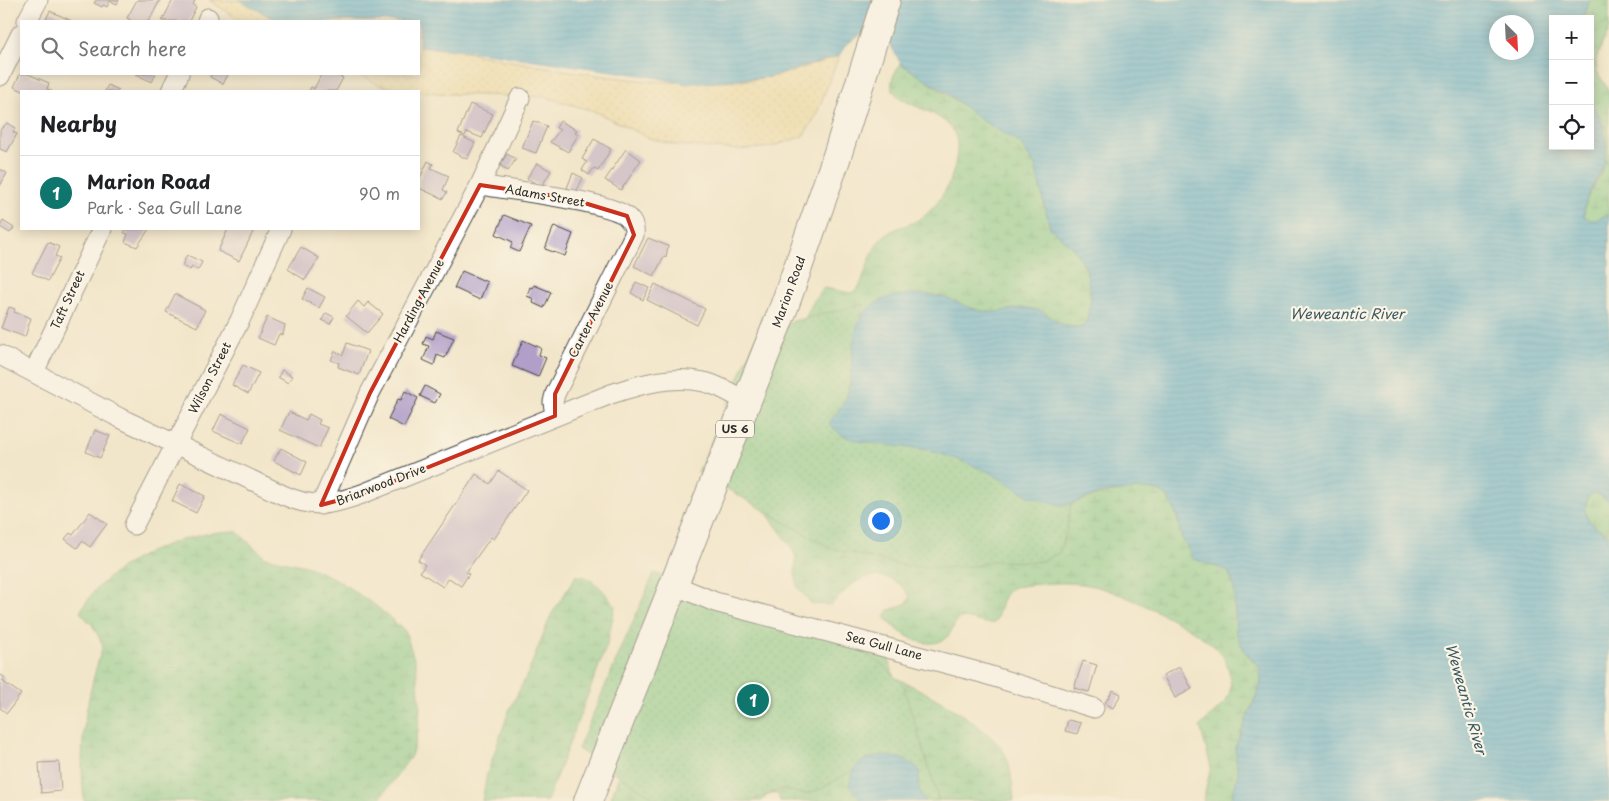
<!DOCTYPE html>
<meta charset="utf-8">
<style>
:root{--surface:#fff;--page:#f6f6f6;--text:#202124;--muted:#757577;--line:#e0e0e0;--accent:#0f766e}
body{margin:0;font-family:"Playpen Sans",sans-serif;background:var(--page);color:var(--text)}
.controls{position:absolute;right:15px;top:15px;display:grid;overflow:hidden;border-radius:0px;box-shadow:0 2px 12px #0003}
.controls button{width:45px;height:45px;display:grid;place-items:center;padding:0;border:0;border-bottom:1px solid var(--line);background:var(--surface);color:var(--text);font:25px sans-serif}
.compass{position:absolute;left:1489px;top:15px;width:45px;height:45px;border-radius:50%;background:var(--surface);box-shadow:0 2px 12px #0003;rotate:156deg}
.you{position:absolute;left:880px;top:520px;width:18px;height:18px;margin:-12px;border:4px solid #fff;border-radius:50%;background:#1a73e8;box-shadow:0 0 0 8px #1a73e833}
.badge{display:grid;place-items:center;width:32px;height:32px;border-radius:50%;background:var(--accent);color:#fff;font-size:16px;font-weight:700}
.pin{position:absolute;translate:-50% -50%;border:2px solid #fff;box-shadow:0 1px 5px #0006}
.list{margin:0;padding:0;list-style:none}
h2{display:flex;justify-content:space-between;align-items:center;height:65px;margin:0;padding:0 20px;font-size:21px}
h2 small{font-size:16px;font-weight:400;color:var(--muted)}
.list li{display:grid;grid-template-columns:32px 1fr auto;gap:15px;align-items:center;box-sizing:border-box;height:75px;padding:0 20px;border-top:1px solid var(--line)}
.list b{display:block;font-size:19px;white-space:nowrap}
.list p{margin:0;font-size:16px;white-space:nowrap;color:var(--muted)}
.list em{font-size:16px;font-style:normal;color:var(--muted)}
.icon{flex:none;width:28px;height:28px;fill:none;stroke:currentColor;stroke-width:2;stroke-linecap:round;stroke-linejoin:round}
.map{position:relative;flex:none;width:1609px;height:801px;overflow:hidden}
.search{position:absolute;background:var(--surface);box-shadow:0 2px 12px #0003;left:20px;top:20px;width:400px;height:55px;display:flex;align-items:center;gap:12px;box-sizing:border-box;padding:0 18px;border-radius:0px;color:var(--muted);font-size:19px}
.panel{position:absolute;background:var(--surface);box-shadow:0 2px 12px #0003;left:20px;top:90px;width:400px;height:140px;border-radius:0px}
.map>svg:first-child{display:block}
.wetland{fill:url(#wetland-marsh);stroke:#547a59}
.sand{fill:url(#sand-dots);stroke:#8c8264}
.park{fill:url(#park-dots);stroke:#547a59}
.water{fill:url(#water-rules);stroke:#3e6b7d;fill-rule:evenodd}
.building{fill:#b19fc9}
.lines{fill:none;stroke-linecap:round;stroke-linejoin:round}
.minor-casing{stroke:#494743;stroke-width:21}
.primary-casing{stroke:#494743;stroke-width:30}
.minor{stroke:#fff;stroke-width:19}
.primary{stroke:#fff;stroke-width:28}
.marked{fill:none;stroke:#c8321e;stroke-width:4;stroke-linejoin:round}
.labels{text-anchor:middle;stroke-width:4.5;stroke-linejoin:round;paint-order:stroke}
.shield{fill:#fcf5e5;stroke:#6a6863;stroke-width:1}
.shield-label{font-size:11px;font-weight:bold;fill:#2b2b2b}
.street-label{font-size:12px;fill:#2b2b2b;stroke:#fcf5e5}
.water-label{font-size:14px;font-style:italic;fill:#385864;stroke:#fcf5e5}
</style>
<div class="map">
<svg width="1609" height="801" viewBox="0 0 1609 801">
<defs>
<pattern id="wetland-marsh" width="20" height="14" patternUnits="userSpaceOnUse" patternTransform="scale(1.25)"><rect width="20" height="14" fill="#7ec987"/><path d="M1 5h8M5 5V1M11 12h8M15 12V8" fill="none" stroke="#67a36f"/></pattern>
<pattern id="sand-dots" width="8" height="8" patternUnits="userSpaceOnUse" patternTransform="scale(1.25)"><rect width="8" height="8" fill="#eeda9e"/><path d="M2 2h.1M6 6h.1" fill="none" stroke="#cb8" stroke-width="1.8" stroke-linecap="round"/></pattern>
<pattern id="park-dots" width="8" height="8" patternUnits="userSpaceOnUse" patternTransform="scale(1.25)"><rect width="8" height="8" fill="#7ec987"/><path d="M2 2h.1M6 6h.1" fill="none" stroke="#67a36f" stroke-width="1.8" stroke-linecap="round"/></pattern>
<pattern id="water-rules" width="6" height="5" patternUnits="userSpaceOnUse" patternTransform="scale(1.25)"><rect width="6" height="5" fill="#51abcf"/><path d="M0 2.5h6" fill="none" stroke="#438ba8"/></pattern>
</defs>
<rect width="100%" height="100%" fill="#fcf5e5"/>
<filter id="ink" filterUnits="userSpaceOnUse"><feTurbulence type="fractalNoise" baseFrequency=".02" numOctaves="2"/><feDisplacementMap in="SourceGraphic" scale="10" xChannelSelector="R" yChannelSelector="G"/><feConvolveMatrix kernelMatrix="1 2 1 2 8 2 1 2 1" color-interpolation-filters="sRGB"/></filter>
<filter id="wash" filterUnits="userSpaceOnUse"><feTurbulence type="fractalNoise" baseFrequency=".0096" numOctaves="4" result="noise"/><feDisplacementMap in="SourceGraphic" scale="20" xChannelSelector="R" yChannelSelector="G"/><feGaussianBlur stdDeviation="1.12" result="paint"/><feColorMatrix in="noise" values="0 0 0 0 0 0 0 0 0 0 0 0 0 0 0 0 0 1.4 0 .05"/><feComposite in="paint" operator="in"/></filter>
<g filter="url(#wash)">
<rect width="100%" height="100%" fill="#f2e6ca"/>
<path class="wetland" d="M1590 0H1609V28L1596 59 1597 72 1609 91V215C1598 217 1594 225 1584 216 1584 192 1603 178 1605 162 1606 148 1599 111 1590 102V19H1584Z
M901 64 1021 144 1035 166 1050 228 1073 248 1086 268 1091 298 1087 320 1083 326C1059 330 1056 317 1037 310 1021 304 1006 313 991 312 973 310 956 303 939 296L1064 506C1085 499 1152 476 1168 498 1176 509 1177 521 1181 534 1183 542 1189 551 1193 558L1228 571 1234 586 1236 632 1245 652 1260 668 1261 683 1235 747 1238 775 1231 801H1203L1211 767 1200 726C1209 716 1224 707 1229 695 1233 682 1229 663 1220 652 1201 630 1123 592 1093 586 1069 580 1038 584 1014 587 999 595 1002 611 994 623 982 625 971 617 959 618 954 623 952 633 946 638 928 653 894 632 885 616L889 610 907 603 910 597C898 575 871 569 850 586 843 592 838 600 830 605L812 604 798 588 795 574 796 556 790 545 749 489C761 451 799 308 824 288L851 293 857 290C868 273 868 251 884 236 893 228 908 226 918 220 942 206 958 172 957 145 956 99 862 112 901 64Z
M1596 493 1609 501V535C1591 523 1579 519 1589 495Z
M236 531 265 557 309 567 336 579 376 606 405 631 416 665 420 704 418 732 411 756 378 801H84C78 743 86 700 103 645L93 626 80 612C85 604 90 596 96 589 131 554 187 532 236 531Z
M576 576C594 576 605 593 615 606L607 645 547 801H482L487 774 509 711 528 673 551 615Z
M884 644 894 677C923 690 987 725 1004 752 1012 766 1012 786 1014 801L861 799 862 801H780L778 794 769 793 762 801H610L633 740 652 702Z"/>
<path class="sand" d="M209 0H311L367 21H241Z
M419 39C458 53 500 59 540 66 616 79 694 90 770 77 793 73 816 63 839 56L815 118 803 136 771 147 740 150 675 145 649 138 594 111 545 97 449 94 405 90 380 85 356 74H419Z"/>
<path class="park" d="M865 304 861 312 858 382 1074 486 1066 533 1059 553 1042 561 1032 562 991 561 975 566 941 568 906 566 830 548 698 472 760 329Z
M654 573 701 588 859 649 884 666 903 685 939 801H916L865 763 819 790 804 794 782 789 752 801H659L578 749Z"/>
<path class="water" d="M239 0H1590L1584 19H1553V146H1590V102C1605 118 1609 144 1604 165 1596 182 1584 196 1584 216 1595 225 1598 217 1609 215V501L1596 493 1589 495C1579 519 1591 523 1609 535V801H1231L1238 775 1235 748 1261 684 1260 668 1245 652 1236 632 1234 586 1228 571 1193 559 1181 535 1177 515 1167 496 1156 490 1137 489 1102 493 1064 506 1029 496 991 473 959 460 928 450 862 442 843 436 829 424C833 416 840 409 844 402 857 376 846 341 862 316 875 294 916 291 939 296 957 300 973 313 993 312 1009 312 1016 306 1034 309 1054 313 1056 331 1083 326L1087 320 1091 298 1086 268 1073 248 1050 228 1035 166 1021 144 981 120 947 93 901 64 888 40 872 28 846 44 839 56 770 77 686 84 654 77 486 53 419 47V21H278ZM1496 22H1526V52H1496Z
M883 755C899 757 909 759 920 771 918 782 917 793 926 801H862L849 785C856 762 860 759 883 755Z"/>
<g id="blocks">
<path class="building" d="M96 0H119L117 4 110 1 107 7 103 5 102 7 94 3Z
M137 0H160L149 21H132L127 18Z
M173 0H195L193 5 196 7 189 21H162Z
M50 11 72 21H45Z
M20 74H28L49 83 47 89 52 91H23L14 87Z
M135 74H156L152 82Z
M212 74H225L228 75 223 84 210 77Z
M318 74H333L343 78 336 91H309L311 87 314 89 321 75Z
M108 85 119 90 118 91H105Z
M470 104 493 114 482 138 467 132 465 136 458 133Z
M533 121 547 126 536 153 522 148Z
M560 121 577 130 575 133 578 135 568 152 550 142 560 130 556 128Z
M7 123 15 128 13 132 17 134 7 152 0 149V130Z
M461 136 475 143 467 159 453 152Z
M594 139 611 149 598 171 594 168 589 175 582 170 587 162 582 159Z
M626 149 641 160 621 190 605 180Z
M507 154 516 159 508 171 500 165Z
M428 161 433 164 431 168 449 176 443 190 447 192 443 199 419 188V180Z
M537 163 551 171 541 187 527 178Z
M0 169 7 173 0 186Z
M573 173 583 178 576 192 567 188Z
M504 215 531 226 519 252 510 248 513 242 496 234Z
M3 221 14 228 10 233 0 227Z
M554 226 573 234 565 256 545 249Z
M126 229H149L137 247 125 242 128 234 124 233Z
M228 229 254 230 239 261 218 251Z
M648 238 668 246 666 257 664 256 654 276 634 266Z
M48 242 59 247 55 256 60 258 48 281 32 273Z
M301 247 319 258 305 280 288 269Z
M187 255 202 262 198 270 192 267 190 270 182 266Z
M462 271 487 282 480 300 454 288Z
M636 282 649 288 643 300 631 293Z
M655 284 705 309 697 325 647 300Z
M534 285 551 292 544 308 533 303 534 299 527 296 530 287 532 288Z
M308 288 325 297 319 308 302 299Z
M175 294 205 310 197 327 166 312Z
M358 301 364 307 368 302 383 314 367 333 346 316Z
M9 307 15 309 14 312 31 318 25 337 1 328Z
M326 313 334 317 330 324 322 320Z
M267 317 285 325 283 335 279 334 274 345 258 338Z
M436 331 454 338 445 358 437 355 434 365 423 360 429 346 423 344 426 336 433 339Z
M523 340 541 348 539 355 546 358 538 377 512 366Z
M347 343 368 351 359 375 338 367 339 363 331 360 335 351 343 355Z
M243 365 259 373 248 394 232 385Z
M282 370 292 376 288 383 278 377Z
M425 386 440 394 435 403 420 396Z
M405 391 418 398 404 427 388 419 398 399 401 400Z
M289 412 306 420 309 414 320 420 318 424 328 428 319 448 280 430Z
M221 414 250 428 242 444 213 431Z
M95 430 110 436 100 458 86 452Z
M281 448 307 462 301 475 274 461Z
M499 471 527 490 494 539 491 537 466 572 469 574 461 586 449 578 443 587 420 572 425 565 418 560 476 474 490 484Z
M180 484 205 496 196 513 172 501Z
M90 512 107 524 90 547 82 541 77 548 65 539 70 533 73 535Z
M1083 661 1097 665 1089 692 1074 688Z
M1180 667 1192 689 1175 698 1163 675Z
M0 674 5 678 2 681 21 694 7 713 0 708Z
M1113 690 1121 694 1113 708 1105 703Z
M1068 720 1081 723 1077 734 1065 731Z
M59 762 61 791 41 793 39 763Z"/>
</g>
</g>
<g filter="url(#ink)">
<use href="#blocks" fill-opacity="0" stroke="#494743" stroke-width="1"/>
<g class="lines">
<g class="minor-casing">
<path id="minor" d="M27 21 38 0
M207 21 208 18
M0 76 21 34
M171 91 179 74
M480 185C507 190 613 201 628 218 633 223 635 229 634 235L555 394 553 402 555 416
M0 355 120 418 283 495C314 509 331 505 362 494L611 394C641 384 673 375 704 382 719 385 734 395 747 402
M34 372 102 229
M321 505 370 393 480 185 520 98
M134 525 240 320 281 229
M674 585 715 602 978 672 1094 708"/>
</g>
<g class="primary-casing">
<path id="primary" d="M588 801 784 307 836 159 886 0"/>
</g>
<use href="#minor" class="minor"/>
<use href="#primary" class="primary"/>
</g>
</g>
<path d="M0 0H1609V801H0ZM480 185 568 198 627 216 634 235 555 394V416L362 494 321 505 370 393Z" fill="#f2e6ca" fill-opacity=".55" fill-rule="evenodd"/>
<path class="marked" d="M480 185 568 198 627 216 634 235 555 394V416L362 494 321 505 370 393Z"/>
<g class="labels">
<rect class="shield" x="716" y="420.5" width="38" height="17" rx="4"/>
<g class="shield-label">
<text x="735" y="433">US 6</text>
</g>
<g class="street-label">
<text transform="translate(545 196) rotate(10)" y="4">Adams Street</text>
<text transform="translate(789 292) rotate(-70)" y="4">Marion Road</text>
<text transform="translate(68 300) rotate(-65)" y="4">Taft Street</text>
<text transform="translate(419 301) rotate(-62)" y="4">Harding Avenue</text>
<text transform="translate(591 320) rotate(-63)" y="4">Carter Avenue</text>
<text transform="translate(210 378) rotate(-63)" y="4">Wilson Street</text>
<text transform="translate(381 485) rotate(-21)" y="4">Briarwood Drive</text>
<text transform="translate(884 646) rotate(15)" y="4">Sea Gull Lane</text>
</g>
<g class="water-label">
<text x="1347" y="319">Weweantic River</text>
<text transform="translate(1466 699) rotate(74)" y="5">Weweantic River</text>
</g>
</g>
</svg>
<div class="controls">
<button>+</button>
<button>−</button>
<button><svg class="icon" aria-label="locate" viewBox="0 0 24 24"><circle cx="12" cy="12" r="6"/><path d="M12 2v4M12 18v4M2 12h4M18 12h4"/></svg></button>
</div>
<svg class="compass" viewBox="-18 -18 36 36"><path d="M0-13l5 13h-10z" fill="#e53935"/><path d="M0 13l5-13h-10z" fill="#757577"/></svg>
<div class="you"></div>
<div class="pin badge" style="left:753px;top:700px">1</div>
<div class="search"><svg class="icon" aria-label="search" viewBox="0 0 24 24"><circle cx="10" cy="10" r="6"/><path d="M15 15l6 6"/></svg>Search here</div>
<section class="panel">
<h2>Nearby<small></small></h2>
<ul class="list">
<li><span class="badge">1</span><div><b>Marion Road</b><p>Park · Sea Gull Lane</p></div><em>90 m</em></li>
</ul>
</section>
</div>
